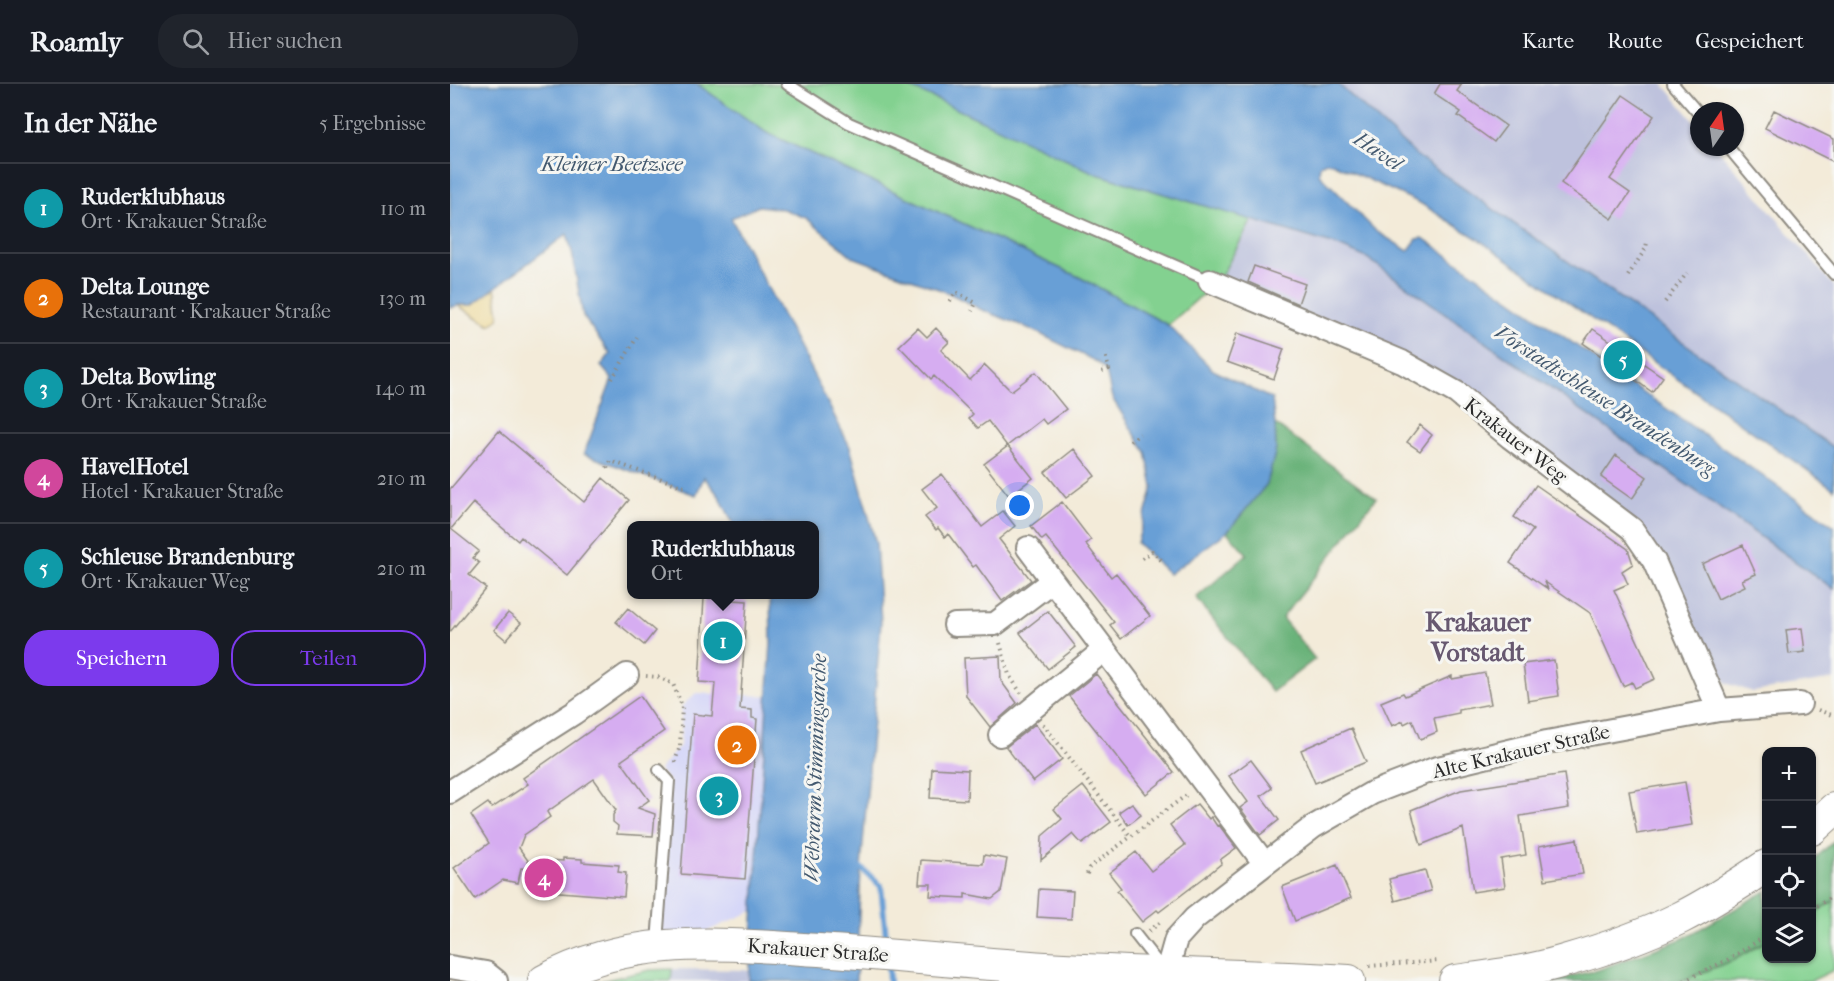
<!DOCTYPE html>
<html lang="de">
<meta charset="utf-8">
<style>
:root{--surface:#171b24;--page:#20242c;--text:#f1f3f6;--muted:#9ea1a6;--line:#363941;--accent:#7c3aed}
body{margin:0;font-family:"IM FELL French Canon",serif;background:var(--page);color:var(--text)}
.controls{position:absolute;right:18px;bottom:18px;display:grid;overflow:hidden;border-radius:12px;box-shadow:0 2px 4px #0004}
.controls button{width:54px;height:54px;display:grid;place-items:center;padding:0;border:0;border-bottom:2px solid var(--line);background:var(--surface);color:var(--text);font:30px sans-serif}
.compass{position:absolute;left:1240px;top:18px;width:54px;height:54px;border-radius:50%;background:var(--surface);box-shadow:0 2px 4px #0004;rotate:13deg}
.you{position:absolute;left:570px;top:422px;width:21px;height:21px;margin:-15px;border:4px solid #fff;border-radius:50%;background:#1a73e8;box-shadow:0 0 0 9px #1a73e833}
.badge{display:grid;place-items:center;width:39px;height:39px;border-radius:50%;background:var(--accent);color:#fff;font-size:20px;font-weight:700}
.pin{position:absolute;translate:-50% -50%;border:3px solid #fff;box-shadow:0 2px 6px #0006}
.popup{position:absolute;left:177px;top:437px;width:192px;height:78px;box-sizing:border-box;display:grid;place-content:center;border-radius:12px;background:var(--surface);filter:drop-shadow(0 2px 4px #0005);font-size:20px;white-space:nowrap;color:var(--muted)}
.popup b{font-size:22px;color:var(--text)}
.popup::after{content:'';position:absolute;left:50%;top:100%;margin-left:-12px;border:12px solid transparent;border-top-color:var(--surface)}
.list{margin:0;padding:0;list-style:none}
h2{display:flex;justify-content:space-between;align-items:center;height:78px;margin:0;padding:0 24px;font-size:26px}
h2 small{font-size:20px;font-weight:400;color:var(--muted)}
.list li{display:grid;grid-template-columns:39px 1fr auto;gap:18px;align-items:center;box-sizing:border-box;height:90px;padding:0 24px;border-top:2px solid var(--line)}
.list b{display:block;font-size:22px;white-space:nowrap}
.list p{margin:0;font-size:20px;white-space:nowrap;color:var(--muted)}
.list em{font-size:20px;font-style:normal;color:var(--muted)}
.actions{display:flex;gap:12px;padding:18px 24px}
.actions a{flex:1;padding:14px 0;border:2px solid var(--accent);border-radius:24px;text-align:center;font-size:21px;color:var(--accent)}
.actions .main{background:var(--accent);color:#fff}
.icon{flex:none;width:33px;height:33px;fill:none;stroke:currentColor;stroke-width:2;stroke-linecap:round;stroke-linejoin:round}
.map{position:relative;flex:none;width:1384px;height:897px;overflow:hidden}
header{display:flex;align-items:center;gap:36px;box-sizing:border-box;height:84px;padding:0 30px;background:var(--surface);border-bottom:2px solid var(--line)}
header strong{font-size:28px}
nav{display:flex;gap:33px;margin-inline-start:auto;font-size:21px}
.search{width:420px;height:54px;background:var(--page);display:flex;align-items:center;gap:15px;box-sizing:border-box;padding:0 21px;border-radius:24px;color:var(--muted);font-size:22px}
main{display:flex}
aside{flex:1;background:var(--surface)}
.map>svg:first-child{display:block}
.built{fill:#d6d7f8}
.industrial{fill:#bec2dd}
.green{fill:#83d190;stroke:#577e5e;stroke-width:1.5}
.forest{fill:#6ab37a;stroke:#4a6f52;stroke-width:1.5}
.sand{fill:#eeda9e;stroke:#8c8264;stroke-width:1.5}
.water{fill:#679fd6;stroke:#496580;stroke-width:1.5}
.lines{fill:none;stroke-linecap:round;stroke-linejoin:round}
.stream{stroke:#679fd6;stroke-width:6}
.building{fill:#d6adf1}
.lane-casing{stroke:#8f8b82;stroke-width:14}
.street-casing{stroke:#8f8b82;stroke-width:26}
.secondary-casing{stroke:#8f8b82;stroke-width:34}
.path{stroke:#8f8b82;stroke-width:4;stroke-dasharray:1.5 4.5;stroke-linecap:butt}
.lane{stroke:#fff;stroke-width:10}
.street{stroke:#fff;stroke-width:22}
.secondary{stroke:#fff;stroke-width:32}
.labels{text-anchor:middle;stroke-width:6;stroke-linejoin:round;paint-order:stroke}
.street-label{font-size:20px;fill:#2b2b2b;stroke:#f6f6f2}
.water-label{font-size:21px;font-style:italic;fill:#43596f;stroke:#f6f6f2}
.district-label{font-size:26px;font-weight:bold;fill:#675870;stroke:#f6f6f2}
</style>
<header>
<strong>Roamly</strong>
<div class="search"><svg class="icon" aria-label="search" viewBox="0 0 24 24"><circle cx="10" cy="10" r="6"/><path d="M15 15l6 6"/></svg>Hier suchen</div>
<nav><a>Karte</a><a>Route</a><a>Gespeichert</a></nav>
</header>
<main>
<aside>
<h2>In der Nähe<small>5 Ergebnisse</small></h2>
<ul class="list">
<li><span class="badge" style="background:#0f9aa8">1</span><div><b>Ruderklubhaus</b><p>Ort · Krakauer Straße</p></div><em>110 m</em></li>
<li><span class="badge" style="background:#e8710a">2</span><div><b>Delta Lounge</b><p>Restaurant · Krakauer Straße</p></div><em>130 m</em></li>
<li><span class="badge" style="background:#0f9aa8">3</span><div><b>Delta Bowling</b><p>Ort · Krakauer Straße</p></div><em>140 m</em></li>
<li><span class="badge" style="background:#d1479c">4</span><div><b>HavelHotel</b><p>Hotel · Krakauer Straße</p></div><em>210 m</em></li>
<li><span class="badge" style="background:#0f9aa8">5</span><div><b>Schleuse Brandenburg</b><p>Ort · Krakauer Weg</p></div><em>210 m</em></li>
</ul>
<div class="actions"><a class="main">Speichern</a><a>Teilen</a></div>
</aside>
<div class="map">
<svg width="1384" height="897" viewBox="0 0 1384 897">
<rect width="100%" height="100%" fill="#f6f6f2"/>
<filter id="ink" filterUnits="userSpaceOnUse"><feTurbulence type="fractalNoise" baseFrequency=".0167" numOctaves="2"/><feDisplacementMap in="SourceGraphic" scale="12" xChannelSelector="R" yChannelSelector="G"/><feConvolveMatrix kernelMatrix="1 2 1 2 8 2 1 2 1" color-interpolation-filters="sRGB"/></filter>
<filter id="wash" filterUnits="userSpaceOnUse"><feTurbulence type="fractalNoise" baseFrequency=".008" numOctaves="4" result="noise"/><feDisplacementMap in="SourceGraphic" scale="24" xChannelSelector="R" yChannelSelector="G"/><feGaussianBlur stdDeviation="1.35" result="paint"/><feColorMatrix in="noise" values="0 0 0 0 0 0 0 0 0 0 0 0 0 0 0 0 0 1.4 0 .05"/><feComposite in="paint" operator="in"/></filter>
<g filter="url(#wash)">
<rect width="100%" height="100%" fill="#f3ebd9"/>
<path class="built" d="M246 609 318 612 305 826 253 849 208 853 219 697 209 686 230 662 232 622Z"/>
<path class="industrial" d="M888 0H1213L1249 43V63H1266L1384 202V364L966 71Z
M802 136 886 161 917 174 1384 505V595L1303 608 1276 599 1208 476 991 292 769 196Z
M222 885 300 886 299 897H221Z"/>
<path class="green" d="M247 0H453L647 90 802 136 769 196 718 241 629 193 317 49Z
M1384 817V886L1361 897H1231L1284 876 1316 857V874H1362V830Z
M222 885 221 897H151L200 886Z"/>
<path class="forest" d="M825 340 926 414 832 534 865 575 822 608 746 514 797 470 777 448 817 400 826 365Z
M1384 757V817L1362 830V777Z
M1316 807V857L1284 876 1231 897H1100L1148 886 1234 854Z"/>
<path class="sand" d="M45 202 49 234 40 241 7 221H22Z"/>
<path class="water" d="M0 0H247L317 49 629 193 718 241 763 286 822 315 825 340 826 365 817 400 777 448 719 490 687 459 703 403 696 368 662 314 656 287 647 278 578 244 530 225 499 209 403 173 356 134 333 125 309 122 281 134 356 276 400 363 426 459 431 538 411 784 406 897H299L321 559 320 511 364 510V442L284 441 269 412 254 393 246 411 134 370 162 295 151 282 160 270 133 232 122 168 117 150 22 221H8L0 224Z
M453 0H888L966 71 1384 364V405L1028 155 970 119 882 79 876 78 870 81 869 90 926 147 958 167 967 155 973 154 1384 442V505L917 174 886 161 647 90Z"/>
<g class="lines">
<path class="stream" d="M405 784H411L431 802 437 863
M438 880 439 897"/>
</g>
<g id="blocks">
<path class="building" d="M990 0H1012L1007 7 1056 42 1044 58 1008 32 1011 28 984 10Z
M1173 11 1204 32 1160 95 1180 109 1162 135 1111 99Z
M1324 26 1384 55V78L1315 44Z
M804 182 855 200 848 220 798 198Z
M468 244 477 253 486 244 499 258 491 266 520 296 535 281 561 307 586 288 616 325 596 340 592 335 557 362 538 337 528 344 519 334 523 330 484 292 481 295 449 262Z
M1143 245 1213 293 1202 308 1133 259Z
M787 249 834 265 824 295 777 278Z
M970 341 982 351 970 367 957 358Z
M49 347 134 418 153 394 179 416 117 491 71 453 68 457 23 419 1 445 29 467 23 474 29 479 19 491 36 504 0 548V405Z
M558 362 583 394 559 412 534 380Z
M624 365 645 392 616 414 595 388Z
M1166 371 1197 393 1182 415 1151 393Z
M492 390 532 443 553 427 565 442 549 455 581 496 552 517 526 481 523 483 498 450 495 453 488 444 486 446 475 433 487 424 472 405Z
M1086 401 1178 465 1183 480 1172 487 1178 500 1164 506 1205 595 1185 604 1182 598 1173 602 1140 529 1095 498 1098 505 1060 479 1083 446 1064 433Z
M612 418 641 456 636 460 661 493 666 489 700 532 671 555 660 541 664 538 641 509 596 453 592 456 581 442Z
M1293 461 1306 490 1292 496 1295 502 1268 515 1252 480Z
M254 514 297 517 290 625 302 626V634L307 635 295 795 231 790 243 630 262 632 265 599 249 598Z
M178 524 205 547 194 561 166 538Z
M598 527 626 563 598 585 570 549Z
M58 529 71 539 56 556 44 546Z
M1352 544 1355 568 1339 570 1336 546Z
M550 572 551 597 567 619 540 643 516 612 514 574Z
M1104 576 1109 612 1078 617 1073 580Z
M1035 589 1041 620 1009 626V629L984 634 987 648 970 655 962 636 954 640 953 637 942 642 931 618 953 609 955 612 1002 592V595Z
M646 590 724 688 696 710 619 612Z
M190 612 214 647 171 677 199 716 188 724 205 730 203 752 167 750 168 742 163 738V731L166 726 144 695 97 728 100 733 74 751 69 764 84 785 71 784 68 799 53 796 25 815 4 784 39 759 21 731 38 719 42 724 78 700 73 694Z
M585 640 612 675 583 698 556 663Z
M901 644 916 678 865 699 851 666Z
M801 676 822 704 811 712 829 736 810 751 790 724 798 718 779 692Z
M482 684 518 686 517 716 480 714Z
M1114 690 1119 724 1070 732 1076 771 1051 775 1055 803 1023 808 1013 744 971 761 961 726 1011 706Z
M1235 698 1242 741 1187 750 1179 707Z
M633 702 661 738 632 760 623 750 591 776 592 752 612 735 604 725Z
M682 719 691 731 678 741 669 728Z
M747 720 759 735 761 733 767 742 769 741 786 764 770 776 772 779 755 793 709 828 707 826 692 838 667 807 671 804 659 789 686 768 701 787 735 761 720 741Z
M1127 755 1133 790 1095 796 1089 762Z
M534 771 557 775 551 808 542 815 515 810V814L480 812 481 800H469L471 776 533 780Z
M113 774 132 775V778L169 781 168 788 176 789 174 813 97 807 100 776 113 777Z
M887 781 901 814 845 837 832 803Z
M975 786 981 807 945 817 939 795Z
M589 805 623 807 621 835 587 833Z"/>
</g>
</g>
<g filter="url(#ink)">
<use href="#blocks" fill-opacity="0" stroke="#8f8b82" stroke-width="1.5"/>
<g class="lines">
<g class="lane-casing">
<path id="lane" d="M337 0 399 39 760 197
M1223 0 1249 30
M1278 63 1384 190
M685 850 711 883
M207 859 219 697 209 686"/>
</g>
<g class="street-casing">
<path id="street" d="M760 197 952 278 1007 309 1060 353 1182 445 1204 477 1269 626
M578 464 815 780
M505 541 545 540 602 497
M550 651 654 566
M0 708 124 629 177 591
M0 883 36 889 46 897
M716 890 726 855 745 834 863 743 922 709 984 685 1097 658 1269 626 1350 620"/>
</g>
<g class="secondary-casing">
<path id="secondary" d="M1362 745 1384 725
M94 897C181 849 273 860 369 866 444 871 520 879 595 884 696 890 798 891 899 897
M1005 897C1041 892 1078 888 1114 877 1153 866 1193 852 1230 834 1260 819 1289 800 1316 782"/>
</g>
<path class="path" d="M1178 192 1196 164 1197 158
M500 217 506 208 526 219 522 227
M1215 218 1237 189
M652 287 659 285 655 270
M162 295 187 253
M680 357 690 350
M157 384 161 377 237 404
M692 475 702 467 713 478
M550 559 559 591 571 609
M196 592 208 593 223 600 232 622 230 662 224 681
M1368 626 1384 632
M593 640 681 753
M637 790 639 784 739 709
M1362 825 1384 811
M699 847 712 837
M919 882 990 877
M1234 897 1277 876 1316 852"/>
<use href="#lane" class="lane"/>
<use href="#street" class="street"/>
<use href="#secondary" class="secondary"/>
</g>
</g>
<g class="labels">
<g class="street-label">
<text transform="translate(1066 356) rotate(38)" y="7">Krakauer Weg</text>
<text transform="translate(1071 667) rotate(-13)" y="7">Alte Krakauer Straße</text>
<text transform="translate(368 866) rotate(4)" y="7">Krakauer Straße</text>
</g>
<g class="water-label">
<text transform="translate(928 67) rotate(34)" y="7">Havel</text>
<text x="162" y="87">Kleiner Beetzsee</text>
<text transform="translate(1155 316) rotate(33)" y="7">Vorstadtschleuse Brandenburg</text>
<text transform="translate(365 684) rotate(-88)" y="7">Wehrarm Stimmingsarche</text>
</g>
<g class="district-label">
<text x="1028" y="547">Krakauer<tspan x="1028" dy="30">Vorstadt</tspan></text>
</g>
</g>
</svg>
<div class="controls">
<button>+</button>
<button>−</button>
<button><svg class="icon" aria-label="locate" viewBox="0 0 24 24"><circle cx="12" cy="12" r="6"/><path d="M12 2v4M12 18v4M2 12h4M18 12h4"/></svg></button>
<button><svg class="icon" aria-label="layers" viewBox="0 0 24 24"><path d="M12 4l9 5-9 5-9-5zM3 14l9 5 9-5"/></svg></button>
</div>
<svg class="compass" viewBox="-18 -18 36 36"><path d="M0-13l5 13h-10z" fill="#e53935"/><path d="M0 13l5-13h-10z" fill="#9ea1a6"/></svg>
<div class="you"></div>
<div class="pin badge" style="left:273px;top:557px;background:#0f9aa8">1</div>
<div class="popup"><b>Ruderklubhaus</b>Ort</div>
<div class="pin badge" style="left:287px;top:661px;background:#e8710a">2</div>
<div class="pin badge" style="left:269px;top:712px;background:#0f9aa8">3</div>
<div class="pin badge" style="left:94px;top:794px;background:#d1479c">4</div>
<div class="pin badge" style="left:1173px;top:276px;background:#0f9aa8">5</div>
</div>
</main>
